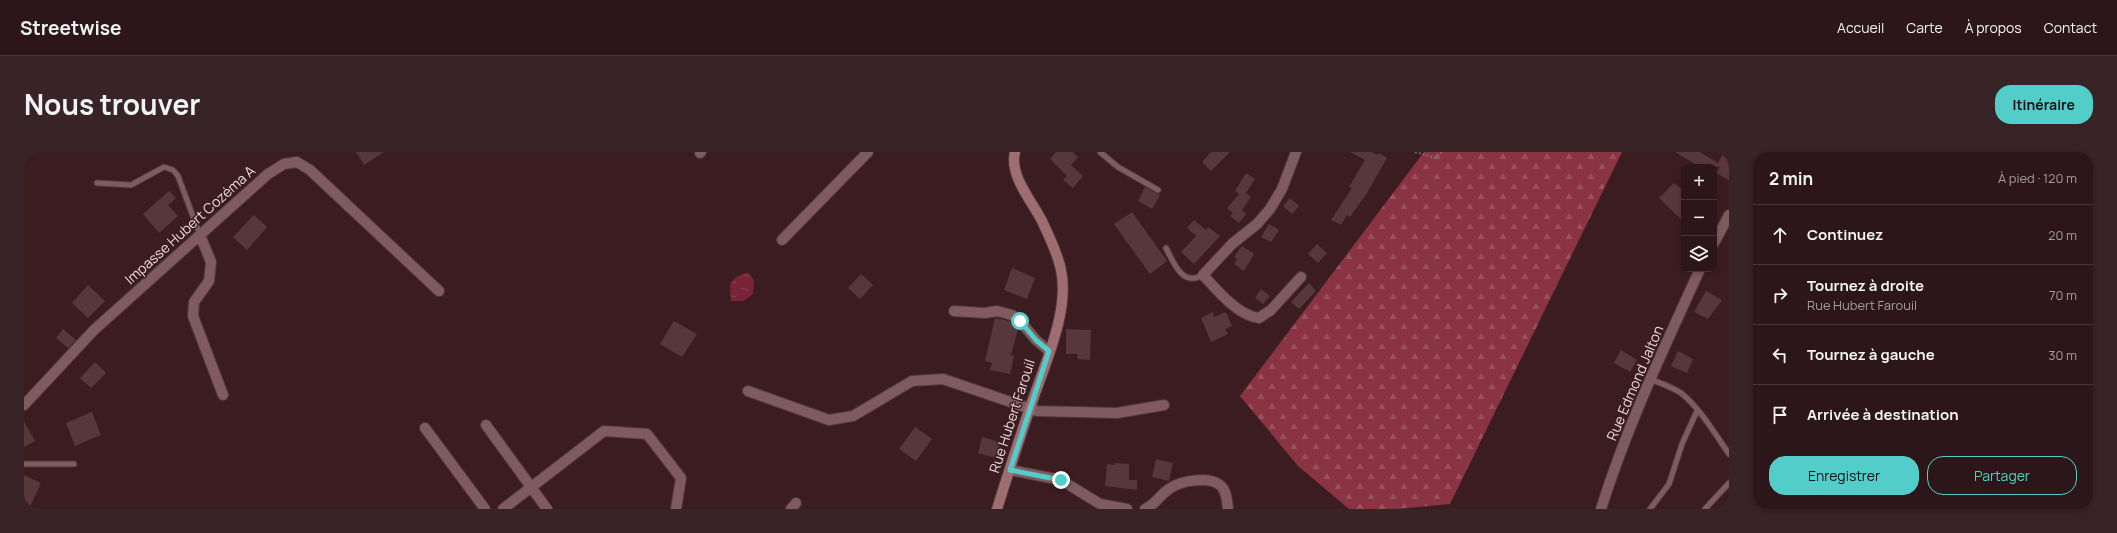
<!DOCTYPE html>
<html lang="fr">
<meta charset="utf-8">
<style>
:root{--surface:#2c1619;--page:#382326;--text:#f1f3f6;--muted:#a69fa2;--line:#483538;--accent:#53cdca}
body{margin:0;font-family:Manrope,sans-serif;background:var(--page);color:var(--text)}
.controls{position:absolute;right:12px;top:12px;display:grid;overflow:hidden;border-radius:8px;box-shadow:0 2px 6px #0003}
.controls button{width:36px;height:36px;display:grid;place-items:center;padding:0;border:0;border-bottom:1px solid var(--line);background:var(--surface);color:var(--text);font:20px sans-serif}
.stop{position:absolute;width:12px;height:12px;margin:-9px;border:3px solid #53cdca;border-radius:50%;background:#fff}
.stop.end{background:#53cdca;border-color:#fff;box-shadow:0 1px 4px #0008}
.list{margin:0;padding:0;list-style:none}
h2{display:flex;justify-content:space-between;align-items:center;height:52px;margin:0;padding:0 16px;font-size:17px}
h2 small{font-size:13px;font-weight:400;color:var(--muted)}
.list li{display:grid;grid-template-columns:26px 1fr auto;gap:12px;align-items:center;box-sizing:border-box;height:60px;padding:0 16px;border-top:1px solid var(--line)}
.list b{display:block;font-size:15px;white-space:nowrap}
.list p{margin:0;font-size:13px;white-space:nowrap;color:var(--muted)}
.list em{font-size:13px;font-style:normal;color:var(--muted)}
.actions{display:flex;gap:8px;padding:12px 16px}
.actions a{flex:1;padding:9px 0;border:1px solid var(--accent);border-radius:16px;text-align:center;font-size:14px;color:var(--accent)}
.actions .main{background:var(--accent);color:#111}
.icon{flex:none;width:22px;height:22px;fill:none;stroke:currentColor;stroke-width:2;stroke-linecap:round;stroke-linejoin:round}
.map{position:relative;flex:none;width:1705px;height:357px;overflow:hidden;border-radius:16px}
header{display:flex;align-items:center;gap:24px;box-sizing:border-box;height:56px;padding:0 20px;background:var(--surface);border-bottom:1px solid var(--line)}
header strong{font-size:19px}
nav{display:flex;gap:22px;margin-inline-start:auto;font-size:14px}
.intro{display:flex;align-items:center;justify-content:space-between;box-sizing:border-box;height:96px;padding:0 24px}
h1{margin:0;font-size:28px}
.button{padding:10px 18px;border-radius:16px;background:var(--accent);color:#111;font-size:14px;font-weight:700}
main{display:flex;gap:24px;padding:0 24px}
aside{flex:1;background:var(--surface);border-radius:16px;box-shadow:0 2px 6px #0003}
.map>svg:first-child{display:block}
.forest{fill:url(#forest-firs)}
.water{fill:url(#water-ripples)}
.building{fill:#57373a}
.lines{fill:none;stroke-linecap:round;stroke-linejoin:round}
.lane-casing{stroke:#51383c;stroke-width:7}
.street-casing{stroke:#51383c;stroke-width:12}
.secondary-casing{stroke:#51383c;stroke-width:12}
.path{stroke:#846a6d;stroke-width:2;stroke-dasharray:2 2;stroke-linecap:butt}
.lane{stroke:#7f5b5f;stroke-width:5}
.street{stroke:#7f5b5f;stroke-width:10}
.secondary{stroke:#9e6d72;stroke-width:10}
.route{stroke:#53cdca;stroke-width:5}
.labels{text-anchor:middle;stroke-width:3;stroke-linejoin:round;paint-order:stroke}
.street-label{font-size:14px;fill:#edd8d9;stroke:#3b1d21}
</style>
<header>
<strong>Streetwise</strong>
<nav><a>Accueil</a><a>Carte</a><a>À propos</a><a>Contact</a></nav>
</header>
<div class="intro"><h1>Nous trouver</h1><a class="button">Itinéraire</a></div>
<main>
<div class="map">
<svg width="1705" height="357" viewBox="0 0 1705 357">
<defs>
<pattern id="forest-firs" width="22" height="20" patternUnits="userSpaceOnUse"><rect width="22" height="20" fill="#893343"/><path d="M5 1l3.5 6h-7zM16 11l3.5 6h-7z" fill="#9a505e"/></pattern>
<pattern id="water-ripples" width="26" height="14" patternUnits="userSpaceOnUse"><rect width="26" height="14" fill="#792436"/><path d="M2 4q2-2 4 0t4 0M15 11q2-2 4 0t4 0" fill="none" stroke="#8c4352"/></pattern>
</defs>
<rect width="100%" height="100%" fill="#3b1d21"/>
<path class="forest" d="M1400 0H1598L1426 352 1373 357H1325L1274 314 1216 244Z"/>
<path class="water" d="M722 121 726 122 730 129 729 142 720 149H707L706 132 712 125Z"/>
<path class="building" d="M332 0H360L340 13Z
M1032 0H1049L1054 5 1047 13 1059 24 1049 36 1039 28 1043 24 1026 7Z
M1187 0H1206L1187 19 1178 10Z
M1326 0H1348L1353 3 1355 1 1363 6 1343 41 1326 65 1323 63 1317 73 1307 68 1328 36 1325 35 1341 8Z
M1651 0H1676L1694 11 1700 0H1705V28L1692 21 1696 15H1676Z
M1222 21 1231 27 1222 41 1227 45 1218 58 1222 62 1215 71 1206 64 1209 61 1203 56 1215 42 1211 39Z
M1650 31 1660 39V70L1635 46Z
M1121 35 1136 43 1128 57 1114 49Z
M145 39 152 46 144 53 154 64 135 81 119 62Z
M1266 46 1275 54 1268 62 1259 54Z
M1108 60 1143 109 1126 122 1090 72Z
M230 63 243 75 223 98 209 85Z
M1170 68 1182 78 1184 75 1196 84 1170 112 1157 100 1172 84 1163 76Z
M1245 72 1255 78 1247 90 1237 85Z
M1293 92 1303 101 1294 111 1284 102Z
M1218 94 1230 102 1220 119 1210 112 1213 107 1210 105Z
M988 116 1011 126 1003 147 980 138Z
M837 122 849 133 836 147 824 136Z
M1285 131 1292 139 1275 157 1267 150Z
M64 133 81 149 64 166 48 151Z
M1237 137 1246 144 1239 152 1231 146Z
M1682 139 1698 148 1684 167 1670 160Z
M1189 160 1190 165 1202 160 1208 174 1201 177 1204 182 1187 190 1177 166Z
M971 166 985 169 994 177 987 203 990 204 986 222 966 218 968 211 961 209Z
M650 169 673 182 658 205 636 192Z
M39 177 52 188 44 196 32 186Z
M1042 177 1067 178 1066 208 1053 207 1054 202H1042Z
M1597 198 1613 208 1606 220 1590 211Z
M1654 199 1669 207 1663 221 1647 214Z
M71 210 82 221 67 236 56 226Z
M68 260 77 283 51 294 42 271Z
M0 269 11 289 0 295Z
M891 275 908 287 892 309 875 297Z
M958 285 976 290 972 306 954 301Z
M1132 307 1149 311 1145 329 1128 325Z
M1090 311 1105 312V328H1113V338L1081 334 1083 312 1091 313Z
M0 323 17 331 5 357H0Z"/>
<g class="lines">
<g class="lane-casing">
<path id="lane" d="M1076 0 1094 15 1134 38
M73 31 107 33 140 15 149 18 154 24 176 83
M1142 96C1150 111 1158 135 1179 123
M1626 227C1636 231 1648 235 1657 241 1675 255 1692 283 1705 302
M0 312H50
M1626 357 1645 332 1658 292 1673 259
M1681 357 1705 331"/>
</g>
<g class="street-casing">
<path id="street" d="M1272 0 1258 37 1246 57 1233 72 1208 92 1179 123C1193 138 1213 163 1235 166L1247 158 1277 125
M676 1 677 0
M176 83 187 110 185 129 170 150 169 164 199 243
M758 88 844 0
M1690 91 1705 63
M930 159 961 161 973 159 988 163 996 169 1012 188 1025 199
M724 239 805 268 829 264 888 229 919 227 1013 259 1093 261 1140 253
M0 253 70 178 244 22 260 12 273 10 286 18 415 139
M462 273 523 357
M401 276 461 357
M986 318 1037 328 1076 352 1103 357
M479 357 580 279 623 282 657 326 652 357
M767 357 772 351
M1121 357C1131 353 1136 343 1145 337 1156 329 1186 323 1197 334 1203 340 1203 349 1204 357
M1577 357C1603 274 1640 196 1676 117"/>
</g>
<g class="secondary-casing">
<path id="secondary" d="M973 357C984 322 995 287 1007 253 1020 214 1046 159 1037 118 1034 102 1025 84 1018 69 1008 49 985 24 991 0"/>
</g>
<path class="path" d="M1391 0 1412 6 1418 0"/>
<use href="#lane" class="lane"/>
<use href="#street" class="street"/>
<use href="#secondary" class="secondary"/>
</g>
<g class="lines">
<path class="route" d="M996 169 1012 188 1025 199 986 318 1037 328"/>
</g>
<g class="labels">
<g class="street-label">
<text transform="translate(166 73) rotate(-42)" y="5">Impasse Hubert Cozéma A</text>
<text transform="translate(1611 231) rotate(-67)" y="5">Rue Edmond Jalton</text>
<text transform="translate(988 264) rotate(-72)" y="5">Rue Hubert Farouil</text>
</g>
</g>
</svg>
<div class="controls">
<button>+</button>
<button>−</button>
<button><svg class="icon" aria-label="layers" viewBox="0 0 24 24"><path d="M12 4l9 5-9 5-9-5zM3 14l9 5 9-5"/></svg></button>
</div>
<div class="stop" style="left:996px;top:169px"></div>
<div class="stop end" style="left:1037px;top:328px"></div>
</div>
<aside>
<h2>2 min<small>À pied · 120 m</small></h2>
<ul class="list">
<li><svg class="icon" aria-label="ahead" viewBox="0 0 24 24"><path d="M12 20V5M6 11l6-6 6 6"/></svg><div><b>Continuez</b></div><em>20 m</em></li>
<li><svg class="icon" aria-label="right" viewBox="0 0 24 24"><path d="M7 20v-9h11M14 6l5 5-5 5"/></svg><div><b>Tournez à droite</b><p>Rue Hubert Farouil</p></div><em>70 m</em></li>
<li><svg class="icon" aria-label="left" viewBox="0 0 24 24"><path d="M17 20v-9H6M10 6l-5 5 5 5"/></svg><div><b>Tournez à gauche</b></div><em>30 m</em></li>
<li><svg class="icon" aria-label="arrive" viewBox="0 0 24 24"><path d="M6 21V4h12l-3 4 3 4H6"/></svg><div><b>Arrivée à destination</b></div></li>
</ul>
<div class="actions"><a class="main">Enregistrer</a><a>Partager</a></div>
</aside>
</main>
